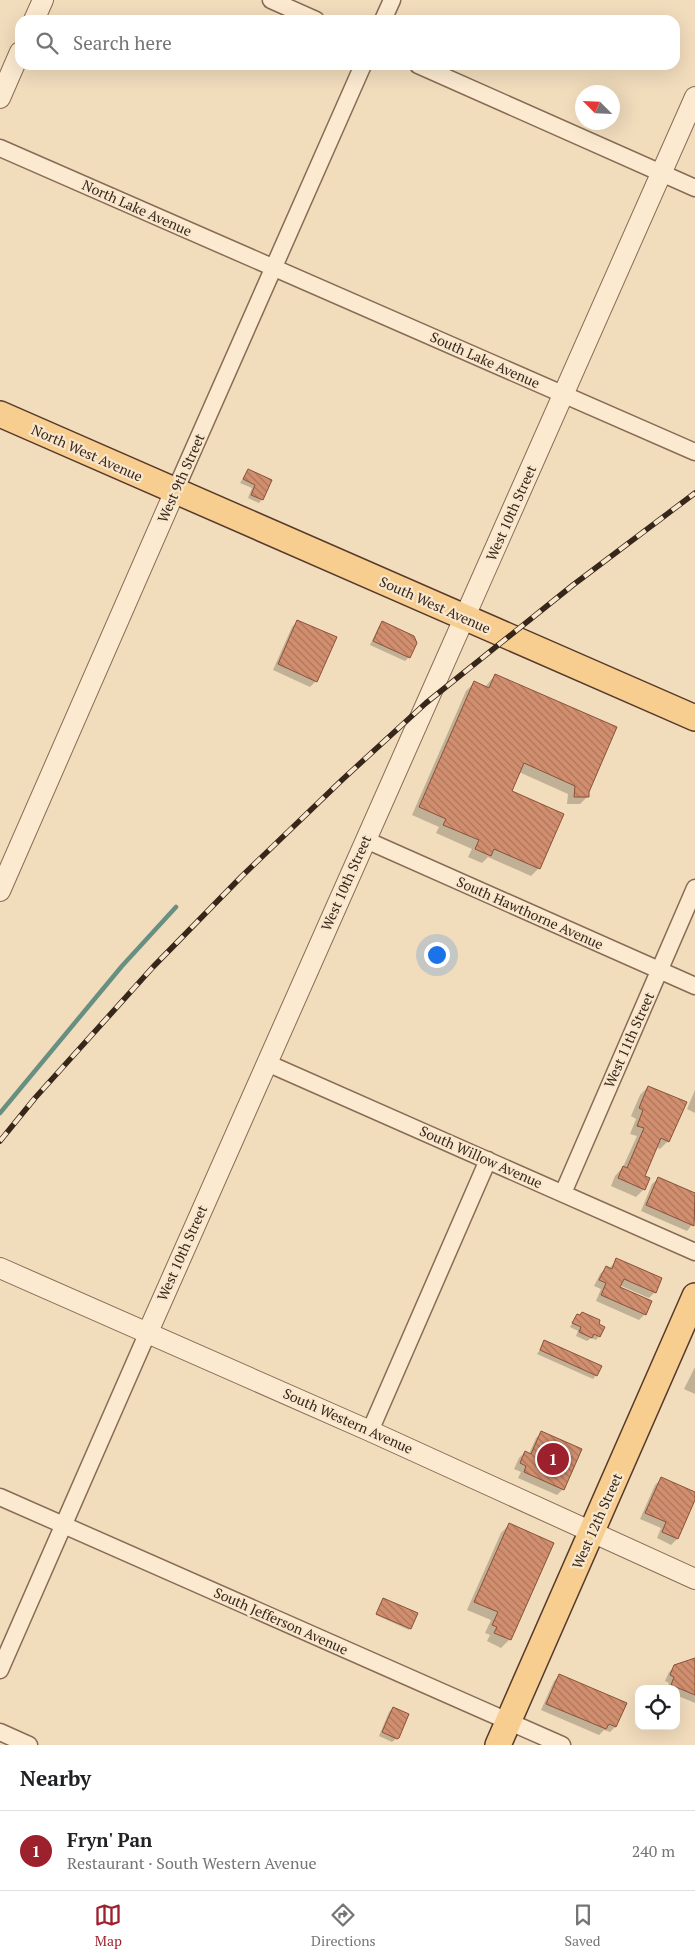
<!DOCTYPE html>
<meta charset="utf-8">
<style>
:root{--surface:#fff;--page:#f2f2f2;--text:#202124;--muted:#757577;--line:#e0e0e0;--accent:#9c212d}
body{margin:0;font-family:"PT Serif",serif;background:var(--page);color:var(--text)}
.controls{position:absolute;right:15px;bottom:15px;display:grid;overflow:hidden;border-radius:10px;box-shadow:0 5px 20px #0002}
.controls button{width:45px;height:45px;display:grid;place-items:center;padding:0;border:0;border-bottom:1px solid var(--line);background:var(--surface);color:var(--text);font:25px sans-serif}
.compass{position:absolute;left:575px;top:85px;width:45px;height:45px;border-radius:50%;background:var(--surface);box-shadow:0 5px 20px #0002;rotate:294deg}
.you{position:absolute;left:436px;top:954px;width:18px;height:18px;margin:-12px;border:4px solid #fff;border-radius:50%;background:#1a73e8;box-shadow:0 0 0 8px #1a73e833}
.badge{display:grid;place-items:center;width:32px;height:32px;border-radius:50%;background:var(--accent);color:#fff;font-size:16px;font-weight:700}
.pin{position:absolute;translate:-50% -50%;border:2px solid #fff;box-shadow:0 1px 5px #0006}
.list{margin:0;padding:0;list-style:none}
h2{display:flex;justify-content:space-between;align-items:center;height:65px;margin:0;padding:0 20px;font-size:21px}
h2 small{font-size:16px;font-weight:400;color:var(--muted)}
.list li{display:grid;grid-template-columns:32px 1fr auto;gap:15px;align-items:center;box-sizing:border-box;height:80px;padding:0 20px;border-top:1px solid var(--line)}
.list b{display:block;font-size:19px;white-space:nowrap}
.list p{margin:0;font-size:16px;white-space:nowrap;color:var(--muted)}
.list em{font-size:16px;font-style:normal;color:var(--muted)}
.icon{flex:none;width:28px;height:28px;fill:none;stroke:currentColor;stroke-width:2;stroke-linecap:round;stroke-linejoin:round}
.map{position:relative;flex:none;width:695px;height:1745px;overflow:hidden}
.search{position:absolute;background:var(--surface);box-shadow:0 5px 20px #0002;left:15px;right:15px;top:15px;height:55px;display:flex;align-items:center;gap:12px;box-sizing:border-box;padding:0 18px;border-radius:15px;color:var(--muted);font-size:19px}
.sheet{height:145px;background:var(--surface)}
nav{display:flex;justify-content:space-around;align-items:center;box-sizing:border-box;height:70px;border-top:1px solid var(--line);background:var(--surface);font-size:14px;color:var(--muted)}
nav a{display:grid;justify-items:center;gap:2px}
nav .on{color:var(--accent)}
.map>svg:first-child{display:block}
.shadow{fill:#0003}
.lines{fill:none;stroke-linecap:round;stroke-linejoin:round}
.stream{stroke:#678f82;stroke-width:4.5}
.building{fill:url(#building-back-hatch);stroke:#8a5139}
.minor-casing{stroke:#896b55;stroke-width:19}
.tertiary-casing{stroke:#896b55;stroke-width:22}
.primary-casing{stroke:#563a2a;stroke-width:28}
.minor{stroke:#fbead0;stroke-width:16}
.tertiary{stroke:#fbead0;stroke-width:20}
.primary{stroke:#f8cd90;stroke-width:25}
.rail-casing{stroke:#37261a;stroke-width:5.5}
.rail{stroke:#f8e7cc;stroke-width:4;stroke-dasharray:11;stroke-linecap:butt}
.labels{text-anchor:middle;stroke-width:4.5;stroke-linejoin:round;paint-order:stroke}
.street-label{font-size:14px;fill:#37261a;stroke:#f8e7cc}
</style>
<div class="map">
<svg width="695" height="1745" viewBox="0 0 695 1745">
<defs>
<pattern id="building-back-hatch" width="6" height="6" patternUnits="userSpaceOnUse" patternTransform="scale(1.25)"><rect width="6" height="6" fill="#d28f6f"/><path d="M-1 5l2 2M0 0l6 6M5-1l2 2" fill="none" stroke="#ab755a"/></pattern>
</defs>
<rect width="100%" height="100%" fill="#f1dcbc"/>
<path class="shadow" d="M248 470 262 499 259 503 248 498 252 488 240 483Z
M298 621 316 681 310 687 273 670 292 627Z
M382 623 409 657 405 661 370 645 379 626Z
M495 675 588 796 580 804H567L568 794 519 772 510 792 539 868 531 876 488 857 482 863 468 857 472 849 436 833 439 827 412 815 466 691 474 683 485 687Z
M648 1087 668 1141 660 1149 656 1147 643 1176 644 1189 636 1197 611 1186 615 1176 623 1167 637 1136 630 1134 636 1119 631 1116 640 1095Z
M695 1090V1113L687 1109Z
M658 1179 695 1194V1221L687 1231 641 1211 652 1184Z
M617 1259 655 1292 649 1298 619 1285 618 1288 645 1314 639 1320 596 1301 601 1289 594 1286 600 1274 606 1268 609 1269Z
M577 1315 599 1336 596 1340 591 1338 587 1341 576 1336 578 1331 570 1327Z
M545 1342 596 1375 593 1379 537 1354Z
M695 1367V1394L684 1389Z
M542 1432 563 1489 557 1495 518 1478 521 1472 514 1469 519 1458 525 1452 529 1454 536 1438Z
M661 1479 695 1493 677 1539 671 1545 657 1538 661 1528 640 1519 655 1485Z
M509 1525 552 1544 509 1640 501 1648 487 1641 490 1635 485 1633 491 1620 467 1610 501 1533Z
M382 1601 410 1628 409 1630 376 1615Z
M695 1659V1703L676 1695V1689H667L669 1683 665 1681 669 1672 675 1666Z
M560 1675 615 1727 610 1732 604 1730 599 1735 541 1710 554 1681Z
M393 1708 398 1737 392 1742 379 1736 389 1712Z"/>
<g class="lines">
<path class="stream" d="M0 1113 122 966 176 907"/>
</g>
<path class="building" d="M248 469 272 480 263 500 251 495 255 485 243 479Z
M297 620 337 637 317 682 278 664Z
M382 621 414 636 417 643 410 658 373 641Z
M495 674 617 727 589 792V797H574L575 786 524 763 512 791 564 814 540 869 494 849 491 856 475 849 479 840 443 825 446 819 419 807 474 681 489 688Z
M648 1086 687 1102 669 1142 661 1138 645 1176 650 1178 645 1190 618 1178 623 1166 627 1168 644 1128 637 1126 643 1110 639 1108Z
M658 1177 695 1193 694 1226 646 1205Z
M616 1258 662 1278 656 1293 624 1279 620 1287 652 1301 646 1315 601 1295 606 1283 599 1280 606 1266 612 1269Z
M582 1312 600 1320 599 1324 605 1327 600 1337 594 1334 592 1338 579 1332 581 1327 572 1323 577 1314 580 1315Z
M544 1340 602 1366 597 1376 540 1350Z
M541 1431 582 1449 564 1490 524 1472 526 1466 520 1463 525 1451 531 1454Z
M661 1477 695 1492V1500L678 1539 662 1532 666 1522 645 1513Z
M509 1523 554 1543 511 1640 494 1633 497 1627 492 1625 498 1612 474 1602Z
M383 1598 418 1613 411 1629 376 1614Z
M695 1658V1695L671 1685 674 1677 670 1675 674 1665Z
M559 1674 627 1703 616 1727 609 1724 606 1729 546 1704Z
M393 1707 409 1714 399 1738 397 1739 382 1732Z"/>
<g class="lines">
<g class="minor-casing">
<path id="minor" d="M271 0 316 20
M383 20 392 0
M418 65 695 188
M0 148 695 452
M175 491 363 65
M366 840 695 986
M267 1063 695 1252
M563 1193 695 888
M370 1431 488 1160
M0 1497 562 1745
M0 1670 148 1332
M0 1732 29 1745"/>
</g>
<g class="tertiary-casing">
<path id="tertiary" d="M34 20 43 0
M0 98 20 52
M0 891 175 491
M0 1268 370 1431 695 1579
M148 1332 695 97"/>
</g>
<g class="primary-casing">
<path id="primary" d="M0 414 695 718
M498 1745 695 1296"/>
</g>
<use href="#minor" class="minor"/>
<use href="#tertiary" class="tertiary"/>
<use href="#primary" class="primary"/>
<g class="rail-casing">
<path id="rail" d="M0 1141 35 1098 153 967 242 876 343 779 426 703 573 585 695 493"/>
</g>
<use href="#rail" class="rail"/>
</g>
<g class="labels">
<g class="street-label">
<text transform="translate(137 208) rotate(24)" y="5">North Lake Avenue</text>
<text transform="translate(485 360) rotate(24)" y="5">South Lake Avenue</text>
<text transform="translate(87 453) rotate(24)" y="5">North West Avenue</text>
<text transform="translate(181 478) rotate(-66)" y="5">West 9th Street</text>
<text transform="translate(511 513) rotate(-66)" y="5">West 10th Street</text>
<text transform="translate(435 605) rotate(24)" y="5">South West Avenue</text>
<text transform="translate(346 883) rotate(-66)" y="5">West 10th Street</text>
<text transform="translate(530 913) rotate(24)" y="5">South Hawthorne Avenue</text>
<text transform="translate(629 1040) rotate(-66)" y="5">West 11th Street</text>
<text transform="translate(481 1157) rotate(24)" y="5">South Willow Avenue</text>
<text transform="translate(182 1253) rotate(-66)" y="5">West 10th Street</text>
<text transform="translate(348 1421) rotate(24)" y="5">South Western Avenue</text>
<text transform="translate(597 1521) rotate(-66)" y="5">West 12th Street</text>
<text transform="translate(281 1621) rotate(24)" y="5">South Jefferson Avenue</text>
</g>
</g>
</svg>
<div class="controls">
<button><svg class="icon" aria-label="locate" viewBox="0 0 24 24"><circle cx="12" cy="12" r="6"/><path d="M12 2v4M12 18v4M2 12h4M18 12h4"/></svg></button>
</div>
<svg class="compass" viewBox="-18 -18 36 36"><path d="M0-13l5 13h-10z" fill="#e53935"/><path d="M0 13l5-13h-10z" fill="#757577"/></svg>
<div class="you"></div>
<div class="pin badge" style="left:553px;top:1459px">1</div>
<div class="search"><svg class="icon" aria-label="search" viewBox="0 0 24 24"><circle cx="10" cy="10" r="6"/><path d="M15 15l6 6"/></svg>Search here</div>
</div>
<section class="sheet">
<h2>Nearby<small></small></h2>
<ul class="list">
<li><span class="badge">1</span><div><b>Fryn' Pan</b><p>Restaurant · South Western Avenue</p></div><em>240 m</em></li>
</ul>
</section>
<nav>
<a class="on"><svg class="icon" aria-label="map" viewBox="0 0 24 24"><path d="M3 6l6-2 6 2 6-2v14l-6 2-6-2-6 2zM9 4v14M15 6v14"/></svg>Map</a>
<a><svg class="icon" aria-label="directions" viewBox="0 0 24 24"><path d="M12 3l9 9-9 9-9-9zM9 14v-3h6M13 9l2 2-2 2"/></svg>Directions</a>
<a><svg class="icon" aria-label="saved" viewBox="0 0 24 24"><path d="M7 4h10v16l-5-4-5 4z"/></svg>Saved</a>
</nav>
